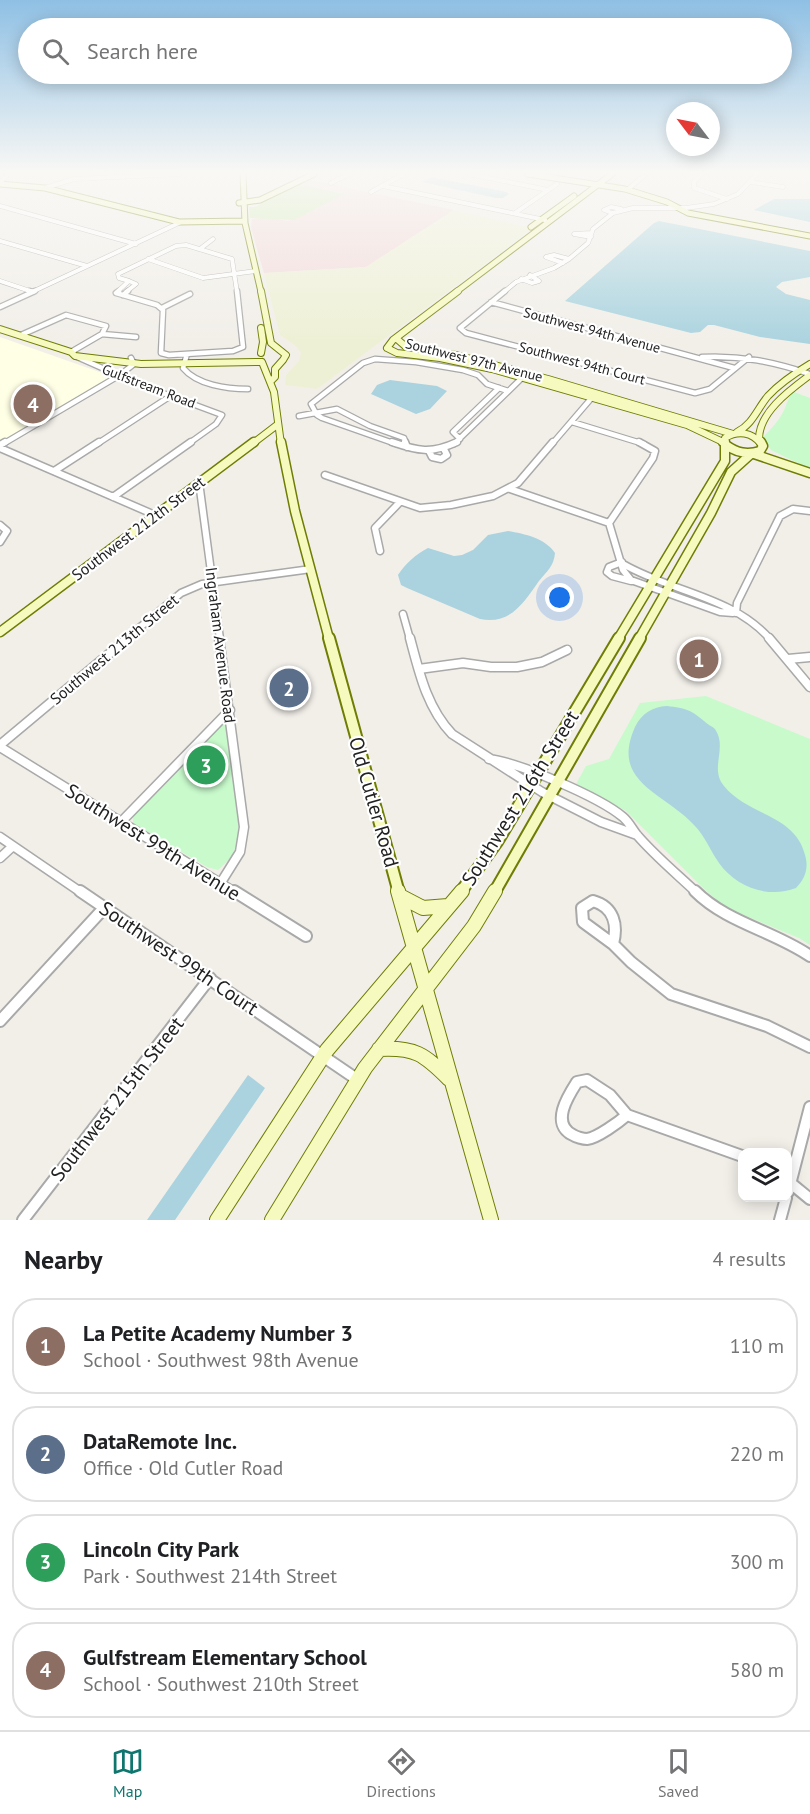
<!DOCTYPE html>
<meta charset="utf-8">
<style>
:root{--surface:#fff;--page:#f2f2f2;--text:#202124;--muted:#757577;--line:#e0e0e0;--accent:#0f766e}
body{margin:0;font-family:"PT Sans",sans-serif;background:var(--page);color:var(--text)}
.controls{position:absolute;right:18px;bottom:18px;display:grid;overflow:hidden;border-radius:12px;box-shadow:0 3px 15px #0003}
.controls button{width:54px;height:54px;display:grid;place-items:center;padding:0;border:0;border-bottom:2px solid var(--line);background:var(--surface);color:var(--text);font:30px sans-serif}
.compass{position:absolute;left:666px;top:102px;width:54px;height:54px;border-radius:50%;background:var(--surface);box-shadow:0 3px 15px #0003;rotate:302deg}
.you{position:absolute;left:560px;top:598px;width:21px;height:21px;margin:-15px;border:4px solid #fff;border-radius:50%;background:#1a73e8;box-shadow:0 0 0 9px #1a73e833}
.badge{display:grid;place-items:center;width:39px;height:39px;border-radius:50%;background:var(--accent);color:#fff;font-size:20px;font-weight:700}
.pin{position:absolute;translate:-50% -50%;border:3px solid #fff;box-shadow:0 2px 6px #0006}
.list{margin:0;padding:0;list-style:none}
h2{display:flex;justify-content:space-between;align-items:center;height:78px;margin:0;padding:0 24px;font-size:26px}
h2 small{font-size:20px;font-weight:400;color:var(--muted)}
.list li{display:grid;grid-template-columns:39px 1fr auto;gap:18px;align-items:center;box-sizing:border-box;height:96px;margin:0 12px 12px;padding:0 12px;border:2px solid var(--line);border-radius:24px}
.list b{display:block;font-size:22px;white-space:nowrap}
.list p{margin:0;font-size:20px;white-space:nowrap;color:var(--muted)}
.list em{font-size:20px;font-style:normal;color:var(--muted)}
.icon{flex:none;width:33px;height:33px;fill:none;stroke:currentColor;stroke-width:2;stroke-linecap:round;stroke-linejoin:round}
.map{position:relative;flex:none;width:810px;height:1220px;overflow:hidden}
.search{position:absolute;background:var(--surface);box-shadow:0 3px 15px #0003;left:18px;right:18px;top:18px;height:66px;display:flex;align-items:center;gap:15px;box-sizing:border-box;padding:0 21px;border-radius:33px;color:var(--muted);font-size:22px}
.sheet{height:510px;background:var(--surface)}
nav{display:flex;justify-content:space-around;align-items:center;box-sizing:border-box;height:84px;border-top:2px solid var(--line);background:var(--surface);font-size:16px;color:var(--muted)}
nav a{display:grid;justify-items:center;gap:3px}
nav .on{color:var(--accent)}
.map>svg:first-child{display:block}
.commercial{fill:#f2dad9}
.education{fill:#ffffe5}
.farmland{fill:#eef0d5}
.grass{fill:#cdebb0}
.park{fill:#c8facc}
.water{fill:#aad3df}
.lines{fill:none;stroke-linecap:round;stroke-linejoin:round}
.street-far4-casing{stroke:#a9a9a9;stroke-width:5}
.street-far3-casing{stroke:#a9a9a9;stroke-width:7}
.street-far2-casing{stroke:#a9a9a9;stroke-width:9}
.street-far1-casing{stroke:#a9a9a9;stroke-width:11}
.street-casing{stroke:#a9a9a9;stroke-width:14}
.secondary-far4-casing{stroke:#707d05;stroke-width:7}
.secondary-far3-casing{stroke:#707d05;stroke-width:8}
.secondary-far2-casing{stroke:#707d05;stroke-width:11}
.secondary-far1-casing{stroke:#707d05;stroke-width:14}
.secondary-casing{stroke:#707d05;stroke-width:16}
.street-far4{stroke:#fff;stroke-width:4}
.street-far3{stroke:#fff;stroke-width:4.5}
.street-far2{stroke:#fff;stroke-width:6}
.street-far1{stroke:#fff;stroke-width:8}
.street{stroke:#fff;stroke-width:10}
.secondary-far4{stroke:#f7fabf;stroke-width:5}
.secondary-far3{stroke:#f7fabf;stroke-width:6}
.secondary-far2{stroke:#f7fabf;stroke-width:8}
.secondary-far1{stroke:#f7fabf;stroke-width:10}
.secondary{stroke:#f7fabf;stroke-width:14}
.labels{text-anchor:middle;stroke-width:4.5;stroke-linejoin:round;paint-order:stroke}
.far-street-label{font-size:14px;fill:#222;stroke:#fff}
.street-label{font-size:16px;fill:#222;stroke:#fff}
.near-street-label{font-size:20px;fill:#222;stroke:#fff}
</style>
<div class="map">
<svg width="810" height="1220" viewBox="0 0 810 1220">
<rect width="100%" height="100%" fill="#f2efe9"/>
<path class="commercial" d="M309 180 454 210 366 267 264 273 251 228 252 219 266 217 288 221 343 193 300 184Z"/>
<path class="education" d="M0 337 108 375 110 377 19 432 0 441Z"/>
<path class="farmland" d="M454 210 533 228 317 389 285 385 286 375 299 361 301 353 296 346 280 335 264 273 366 267Z"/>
<path class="grass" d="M300 184 344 194 294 220 250 218 249 207H255Z"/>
<path class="park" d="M794 392 810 398V469L771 450 763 437C770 430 777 423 782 414 787 406 787 398 794 392Z
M706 696 810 739V945L799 938 724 907 700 885 626 811 576 784 586 766 609 759 640 703Z
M223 720H227L240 836 231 858 218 870 207 867 133 823V814Z"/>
<path class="water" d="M432 177 506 192 509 194 503 198H496L422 182Z
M774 199H810V222L754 210Z
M659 221 810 251V277L782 282 776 287 786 294 810 300V344L760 337 714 325H708L700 332 691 333 565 301 654 223Z
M390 380 437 386 447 391 430 409 416 414 371 394 377 385Z
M508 531C525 534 545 538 555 553 554 566 547 571 539 581 524 602 511 625 480 619L407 588 401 585 398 575C405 564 416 554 428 548L454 556 462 555 473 550 488 535Z
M667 706C686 708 691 710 704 721 708 725 712 726 715 729 728 748 709 768 724 786 748 816 795 814 805 855 809 868 805 879 796 888 768 899 736 887 719 863 710 850 705 836 694 825 664 792 610 783 635 727 642 713 652 707 667 706Z
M248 1075 265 1088 175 1220H147Z"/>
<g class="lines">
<g class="street-far4-casing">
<path id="street-far4" d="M469 174 548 190
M702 174 694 182V188L727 199
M751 182 783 187
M0 183 8 174
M331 183 349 174
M383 186 545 220
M45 188 74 179 180 174
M627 190 646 174
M371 192 404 174
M0 206 136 244
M515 213 557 184
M612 213 604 210 611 207 621 209
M591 233 574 234 591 237
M0 241 87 266
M200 249 213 239
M148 259 203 278 256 271
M563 263 546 257 554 255 569 259
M521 279 532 283 539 281 530 275
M0 281 33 292
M129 281 119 278 118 274 176 246 186 245 232 259 237 292
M32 292 181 222
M117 292 129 281
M126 292 136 284 129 281
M504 292 516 282 554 268 569 259 588 243 593 229 613 213 633 208H686L714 204 738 194 757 174"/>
</g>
<g class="street-far3-casing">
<path id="street-far3" d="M29 291 33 292
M119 291 116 293 123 295
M505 291 460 328 466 333 695 393 710 389 749 357
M123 295 157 305 163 310 161 353 169 355 233 351 243 347 237 291
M123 295 128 291
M491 302 734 368
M0 307 35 291
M162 308 190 294
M21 335 66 315 106 326 102 334 136 337
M71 352 102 334
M187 354 183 368C197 385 227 389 248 389
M75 356 136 383 222 415 216 424 188 444
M702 357C741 355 774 362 810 374
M299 416 337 409 370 426 404 438 406 444
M572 422 644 444
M460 439 453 432 499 388
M3 444 120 375 134 364 131 358
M97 444 172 395
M396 444 322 418 317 415 311 404 363 363 375 359 416 362 463 370 478 375 487 384 508 391
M454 444 526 374
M552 444 595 394"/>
</g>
<g class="street-far2-casing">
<path id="street-far2" d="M392 442C418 451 431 454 457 442
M405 442 407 447
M0 445 5 442
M0 448 155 515
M429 451 432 457 441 459 447 455 444 449
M54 471 99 442
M325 475 420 508 451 505 493 496 518 483 553 442
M199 482 220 639
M510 489 609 523
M113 497 191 442
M609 523 653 458 655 451 639 442
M609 523 623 570 631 580 720 612 733 613
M0 525 7 531 0 542
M380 551 375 528 399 503
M622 562 609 567 607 572 612 576 631 581
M623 564C671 592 732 596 770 639
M736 613 737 603 780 516 793 509 810 511
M403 614 410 639
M126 639 181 593 202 584 311 569"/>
</g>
<g class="street-far1-casing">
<path id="street-far1" d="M219 638 244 827 240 852 220 884
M410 638C419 672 427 708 452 734L542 792 601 822 637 835
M769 638 810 687
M788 659 810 657
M419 669 463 663 491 667H517L542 662 567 650
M0 745 128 638
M0 747 236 893
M489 759C520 763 599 797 623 817 629 822 632 829 637 835 655 856 677 874 697 893
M121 822 230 710
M0 837 82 893
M0 858 13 846"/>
</g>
<g class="street-casing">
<path id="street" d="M80 891 358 1080
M234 891 306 936
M695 891C727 923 774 931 810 956
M593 901C614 907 618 925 613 944L583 922 582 908Z
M613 944 631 962 671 994 767 1026 810 1047
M0 1021 105 907
M587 1080 610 1095 627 1115C619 1122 597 1138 587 1139 583 1139 576 1137 573 1135 550 1124 568 1096 577 1082Z
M627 1115 742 1156
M788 1181 810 1199
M788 1192 810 1107
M23 1220 210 978
M780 1220 786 1198"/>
</g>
<g class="secondary-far4-casing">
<path id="secondary-far4" d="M243 174 245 223 261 292
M528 174 625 189 667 202 688 213 810 236
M0 184 45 188 179 222 244 221
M239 203 260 200 314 174
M531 227 574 196
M456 292 612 174"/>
</g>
<g class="secondary-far3-casing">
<path id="secondary-far3" d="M261 291 271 343 286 355 283 360
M458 291 393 340 387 348 397 353 440 358 492 369 687 425 725 443
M261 328 263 342 261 353
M0 329 71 352 75 356 141 364 261 362
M397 339 405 346 427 350
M452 354 548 379 733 434
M262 362 274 392 281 444
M271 381 275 377V369L283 360
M737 432C753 424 757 409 768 396 780 383 795 373 810 364
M759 439C759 412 790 390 810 375
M252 444 277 425
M725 444V438C738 430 752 432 761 444"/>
</g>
<g class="secondary-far2-casing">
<path id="secondary-far2" d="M281 442 295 511 329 639
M723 442 725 443
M726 445C737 453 747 455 760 451L763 446 761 442
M754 454 810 473
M0 632 254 442
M618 639 725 461V442
M639 639 711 513 731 472 751 454"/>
</g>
<g class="secondary-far1-casing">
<path id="secondary-far1" d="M329 638 399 893
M460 893 497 842 619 638
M494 893 640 638"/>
</g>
<g class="secondary-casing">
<path id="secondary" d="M398 891 491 1220
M400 896 423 908 448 906
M379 1049C415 1047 424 1054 449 1079
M217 1220 327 1050 462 891
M272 1220 365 1068 474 926 495 891"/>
</g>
<use href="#street-far4" class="street-far4"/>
<use href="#street-far3" class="street-far3"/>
<use href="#street-far2" class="street-far2"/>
<use href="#street-far1" class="street-far1"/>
<use href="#street" class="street"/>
<use href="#secondary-far4" class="secondary-far4"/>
<use href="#secondary-far3" class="secondary-far3"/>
<use href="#secondary-far2" class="secondary-far2"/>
<use href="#secondary-far1" class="secondary-far1"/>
<use href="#secondary" class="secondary"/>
</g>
<linearGradient id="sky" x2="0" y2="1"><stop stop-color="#8fc0e4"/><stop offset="0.5" stop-color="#f9f8f5"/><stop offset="1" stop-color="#f9f8f5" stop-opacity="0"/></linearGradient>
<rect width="810" height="345" fill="url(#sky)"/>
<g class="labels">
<g class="far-street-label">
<text transform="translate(592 330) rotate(15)" y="5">Southwest 94th Avenue</text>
<text transform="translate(474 360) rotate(14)" y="5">Southwest 97th Avenue</text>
<text transform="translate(582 363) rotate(15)" y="5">Southwest 94th Court</text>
<text transform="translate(149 386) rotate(21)" y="5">Gulfstream Road</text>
</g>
<g class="street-label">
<text transform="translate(138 528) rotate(-37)" y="6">Southwest 212th Street</text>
<text transform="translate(221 645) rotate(83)" y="6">Ingraham Avenue Road</text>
<text transform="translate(114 649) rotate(-40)" y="6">Southwest 213th Street</text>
</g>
<g class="near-street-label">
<text transform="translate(520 798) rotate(-58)" y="7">Southwest 216th Street</text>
<text transform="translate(374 802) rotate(74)" y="7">Old Cutler Road</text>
<text transform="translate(153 842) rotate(32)" y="7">Southwest 99th Avenue</text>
<text transform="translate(179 958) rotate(34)" y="7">Southwest 99th Court</text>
<text transform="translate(117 1099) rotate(-52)" y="7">Southwest 215th Street</text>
</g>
</g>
</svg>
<div class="controls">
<button><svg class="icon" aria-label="layers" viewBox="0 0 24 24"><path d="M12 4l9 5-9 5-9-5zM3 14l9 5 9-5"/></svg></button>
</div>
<svg class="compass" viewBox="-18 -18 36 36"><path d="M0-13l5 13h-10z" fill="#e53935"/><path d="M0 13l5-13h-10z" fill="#757577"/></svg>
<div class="you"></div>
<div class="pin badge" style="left:699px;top:659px;background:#8d6e63">1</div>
<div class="pin badge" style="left:289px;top:688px;background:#5c6f8a">2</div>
<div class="pin badge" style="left:206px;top:765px;background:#2e9e5b">3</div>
<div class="pin badge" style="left:33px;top:404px;background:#8d6e63">4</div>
<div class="search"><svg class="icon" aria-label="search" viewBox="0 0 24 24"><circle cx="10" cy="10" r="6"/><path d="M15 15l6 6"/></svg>Search here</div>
</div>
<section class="sheet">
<h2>Nearby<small>4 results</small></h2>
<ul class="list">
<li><span class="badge" style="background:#8d6e63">1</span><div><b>La Petite Academy Number 3</b><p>School · Southwest 98th Avenue</p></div><em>110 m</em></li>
<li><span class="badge" style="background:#5c6f8a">2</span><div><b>DataRemote Inc.</b><p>Office · Old Cutler Road</p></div><em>220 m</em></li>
<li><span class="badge" style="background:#2e9e5b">3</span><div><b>Lincoln City Park</b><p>Park · Southwest 214th Street</p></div><em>300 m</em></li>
<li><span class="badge" style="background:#8d6e63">4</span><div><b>Gulfstream Elementary School</b><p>School · Southwest 210th Street</p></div><em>580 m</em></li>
</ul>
</section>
<nav>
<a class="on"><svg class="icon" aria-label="map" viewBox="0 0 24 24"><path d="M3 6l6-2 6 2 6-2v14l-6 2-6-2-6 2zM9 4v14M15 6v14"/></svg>Map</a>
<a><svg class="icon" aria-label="directions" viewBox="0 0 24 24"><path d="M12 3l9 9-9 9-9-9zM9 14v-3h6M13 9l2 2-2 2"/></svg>Directions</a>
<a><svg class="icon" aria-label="saved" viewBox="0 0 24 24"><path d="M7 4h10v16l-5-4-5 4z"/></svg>Saved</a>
</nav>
